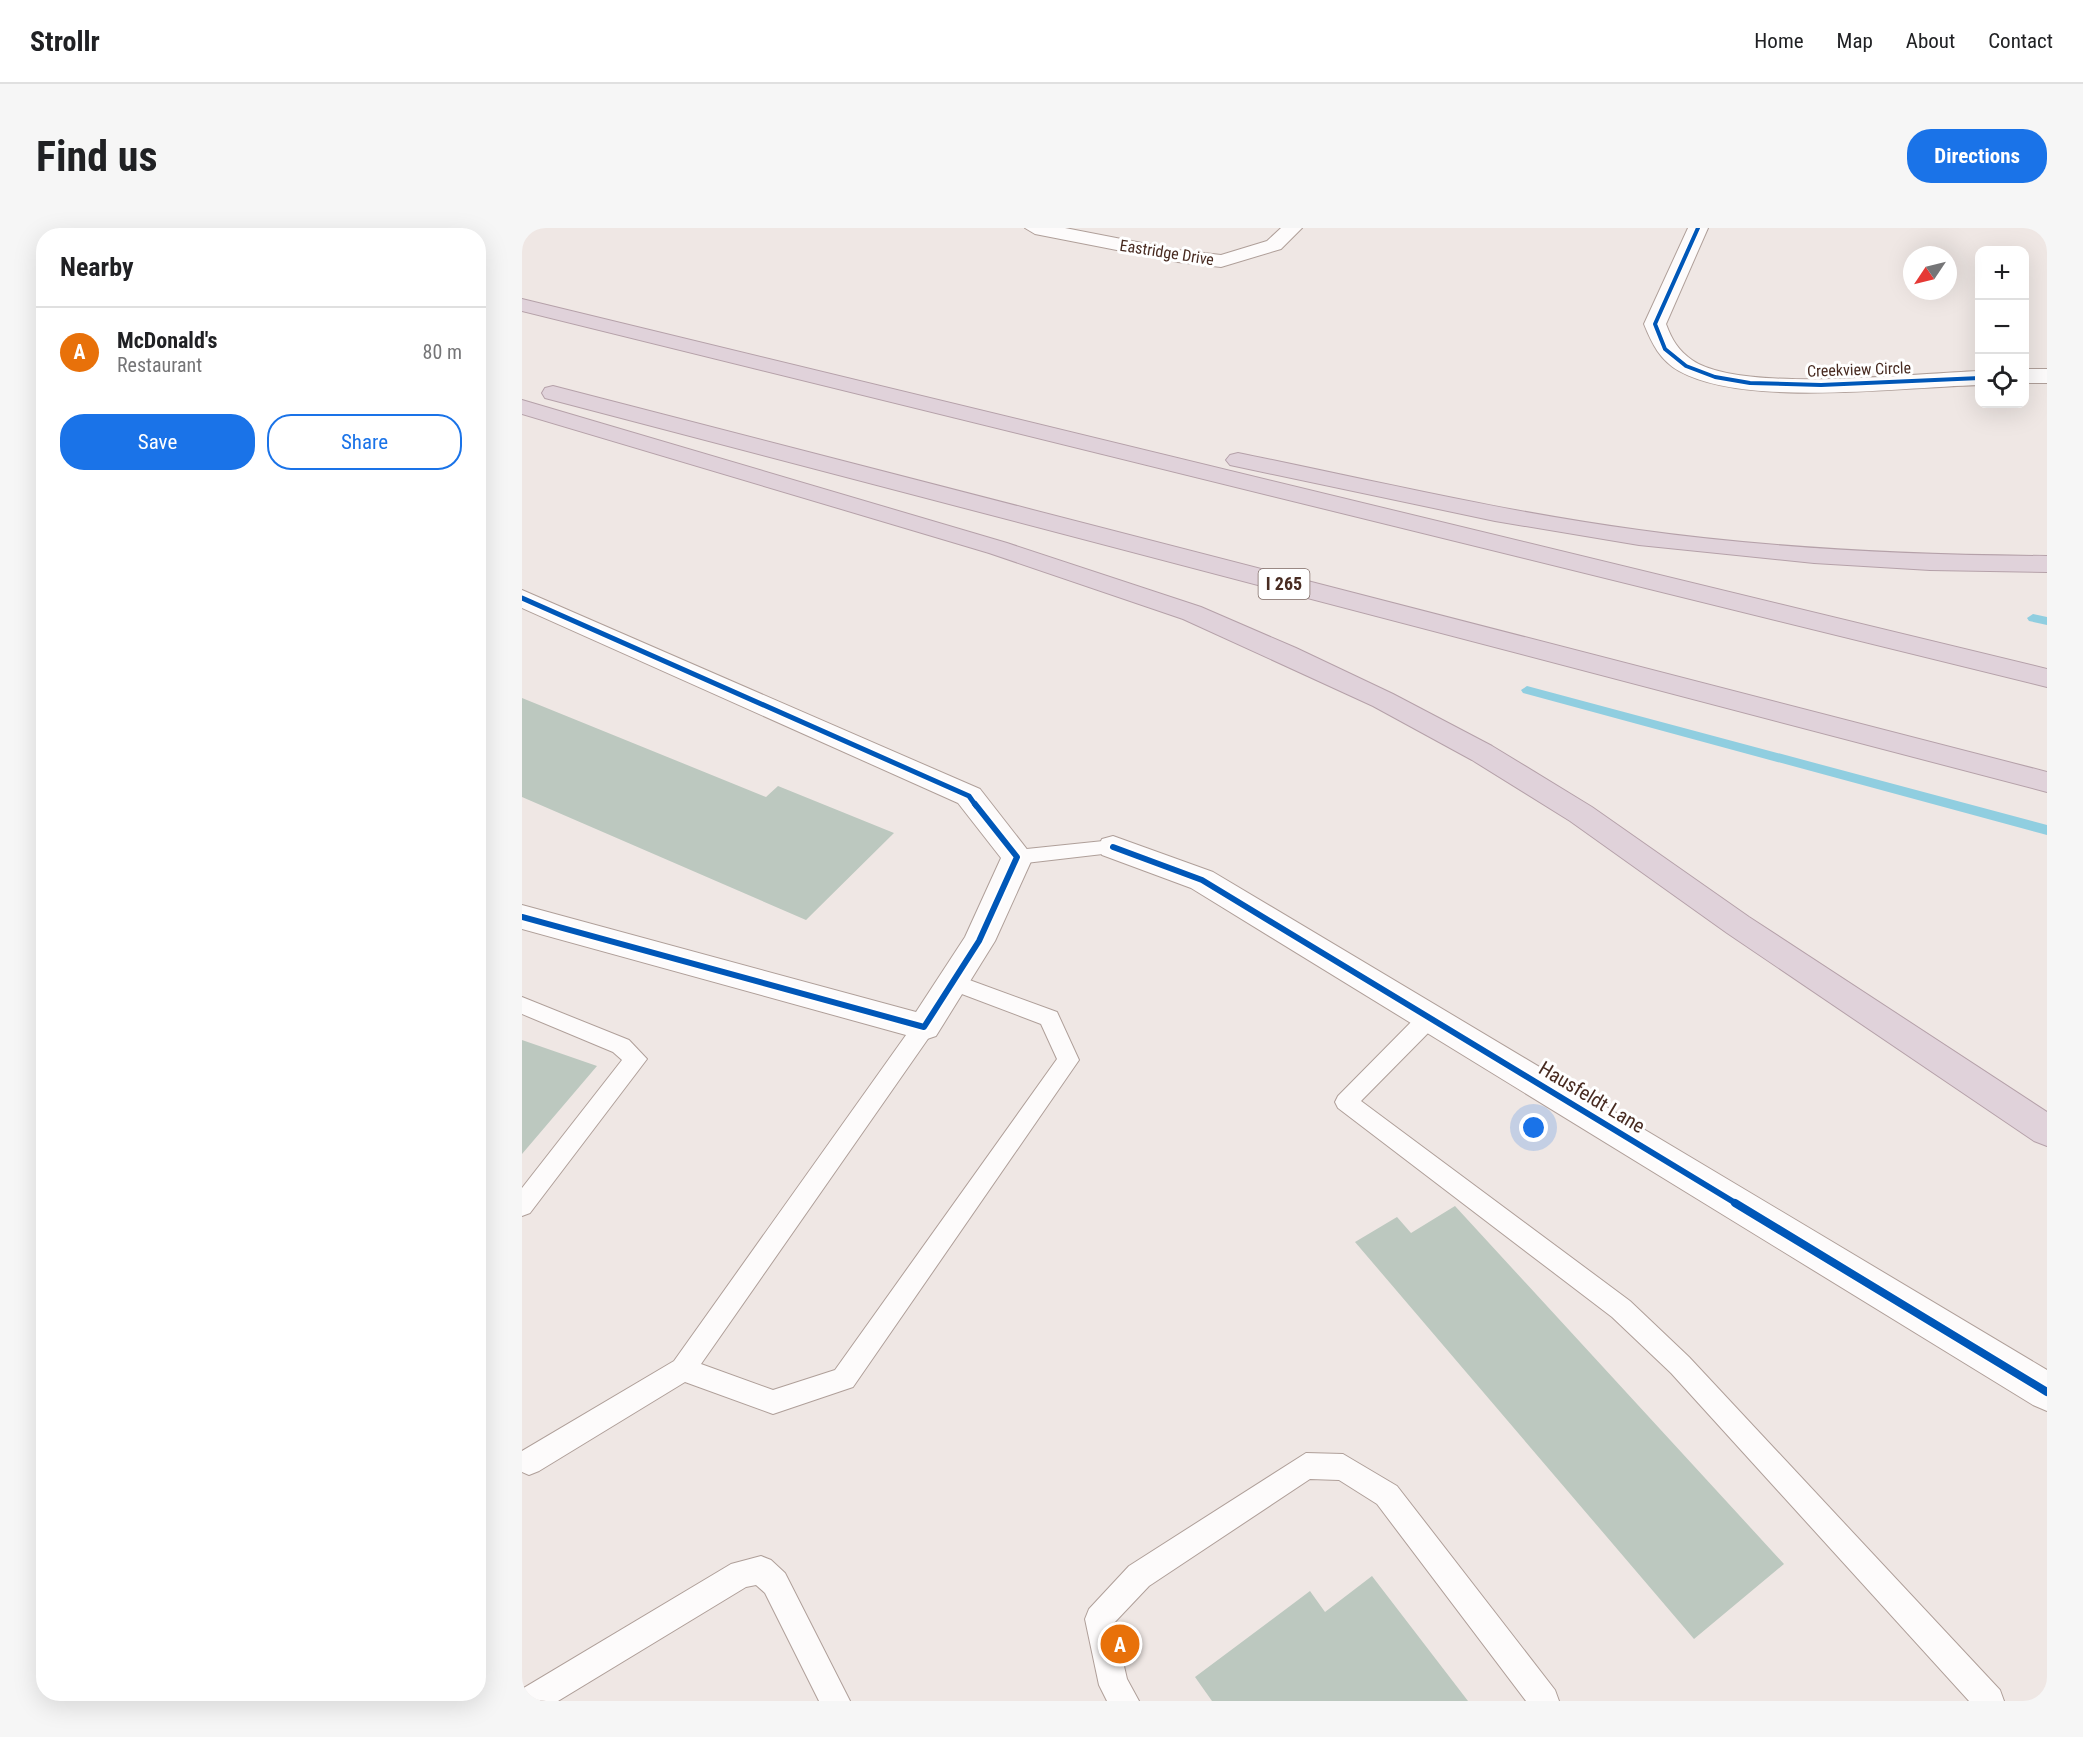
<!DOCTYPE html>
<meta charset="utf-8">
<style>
:root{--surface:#fff;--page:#f6f6f6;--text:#202124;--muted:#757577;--line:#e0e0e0;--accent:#1a73e8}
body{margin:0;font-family:"Roboto Condensed",sans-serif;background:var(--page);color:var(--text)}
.controls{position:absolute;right:18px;top:18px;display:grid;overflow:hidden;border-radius:12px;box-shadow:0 6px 24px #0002}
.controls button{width:54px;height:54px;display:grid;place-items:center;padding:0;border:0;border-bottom:2px solid var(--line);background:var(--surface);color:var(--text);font:30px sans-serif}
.compass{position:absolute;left:1381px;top:18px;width:54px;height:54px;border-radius:50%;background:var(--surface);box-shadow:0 6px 24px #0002;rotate:235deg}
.you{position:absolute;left:1012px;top:900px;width:21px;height:21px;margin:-15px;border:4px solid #fff;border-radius:50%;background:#1a73e8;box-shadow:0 0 0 9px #1a73e833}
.badge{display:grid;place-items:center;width:39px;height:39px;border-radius:50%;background:var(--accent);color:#fff;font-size:20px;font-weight:700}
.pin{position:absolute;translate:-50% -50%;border:3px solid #fff;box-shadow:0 2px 6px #0006}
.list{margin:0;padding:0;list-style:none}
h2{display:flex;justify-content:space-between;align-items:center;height:78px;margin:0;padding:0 24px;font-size:26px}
h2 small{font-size:20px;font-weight:400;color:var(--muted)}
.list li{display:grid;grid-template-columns:39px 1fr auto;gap:18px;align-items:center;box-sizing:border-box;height:90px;padding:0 24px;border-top:2px solid var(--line)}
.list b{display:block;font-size:22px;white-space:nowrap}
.list p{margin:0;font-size:20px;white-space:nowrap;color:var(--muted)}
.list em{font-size:20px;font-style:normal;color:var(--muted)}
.actions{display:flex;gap:12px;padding:18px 24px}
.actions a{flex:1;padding:14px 0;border:2px solid var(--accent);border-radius:24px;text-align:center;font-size:21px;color:var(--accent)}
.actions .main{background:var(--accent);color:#fff}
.icon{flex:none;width:33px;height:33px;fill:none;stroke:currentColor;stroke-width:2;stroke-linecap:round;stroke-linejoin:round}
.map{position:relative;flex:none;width:1525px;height:1473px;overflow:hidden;border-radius:24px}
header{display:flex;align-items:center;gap:36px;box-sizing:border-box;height:84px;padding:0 30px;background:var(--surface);border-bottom:2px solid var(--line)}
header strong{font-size:28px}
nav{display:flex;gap:33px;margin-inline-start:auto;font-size:21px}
.intro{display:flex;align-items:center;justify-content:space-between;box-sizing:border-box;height:144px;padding:0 36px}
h1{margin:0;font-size:42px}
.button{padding:15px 27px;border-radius:24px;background:var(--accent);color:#fff;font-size:21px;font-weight:700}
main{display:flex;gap:36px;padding:0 36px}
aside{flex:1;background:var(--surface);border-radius:24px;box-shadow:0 6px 24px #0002}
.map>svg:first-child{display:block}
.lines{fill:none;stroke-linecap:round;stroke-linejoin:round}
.stream{fill:#90cee0;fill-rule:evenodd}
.building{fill:#bcc8bf}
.lane-casing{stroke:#af9f99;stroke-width:2}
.street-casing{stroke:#af9f99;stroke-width:2}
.highway-casing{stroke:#b5a1a9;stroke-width:2}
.lane{fill:#fdfbfb;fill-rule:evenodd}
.street{fill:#fdfbfb;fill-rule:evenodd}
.highway{fill:#e0d2da;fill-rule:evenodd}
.cycleway-far3-casing{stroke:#fff;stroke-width:6}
.cycleway-far2-casing{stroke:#fff;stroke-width:8}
.cycleway-far1-casing{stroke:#fff;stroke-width:10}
.cycleway-casing{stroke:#fff;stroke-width:11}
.cycleway-far3{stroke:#0057b8;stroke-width:4}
.cycleway-far2{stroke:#0057b8;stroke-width:5}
.cycleway-far1{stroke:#0057b8;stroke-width:6}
.cycleway{stroke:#0057b8;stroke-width:8}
.labels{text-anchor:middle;stroke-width:6;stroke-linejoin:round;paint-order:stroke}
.far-street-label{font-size:16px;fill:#482b21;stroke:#fff}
.shield{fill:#fff;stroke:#7f6b64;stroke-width:1.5}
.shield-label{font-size:18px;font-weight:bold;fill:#482b21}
.street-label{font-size:20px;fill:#482b21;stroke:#fff}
</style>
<header>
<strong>Strollr</strong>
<nav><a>Home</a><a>Map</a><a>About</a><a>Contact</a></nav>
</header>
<div class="intro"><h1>Find us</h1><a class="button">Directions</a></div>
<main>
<aside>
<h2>Nearby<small></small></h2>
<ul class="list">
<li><span class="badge" style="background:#e8710a">A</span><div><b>McDonald's</b><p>Restaurant</p></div><em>80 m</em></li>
</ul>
<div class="actions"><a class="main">Save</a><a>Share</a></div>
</aside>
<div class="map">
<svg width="1525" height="1473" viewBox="0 0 1525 1473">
<rect width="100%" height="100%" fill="#efe7e4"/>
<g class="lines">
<path class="stream" d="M1511 386 1525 389V397L1507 393 1505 390Z
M1005 458 1525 597V607L1001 465 999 462Z"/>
</g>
<path class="building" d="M0 470 244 569 256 558 372 605 284 692 0 569Z
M0 812 75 838 0 926Z
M933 978 1262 1336 1172 1411 833 1014 875 989 889 1005Z
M850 1348 946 1473H690L673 1449 788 1363 803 1384Z"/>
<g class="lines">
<g class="lane-casing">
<path id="lane" d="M591 612 598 614 601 619 598 624 495 636 488 634 485 629 488 624 495 622Z
M431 746 535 784 557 832 331 1159 251 1186 163 1154 17 1243 7 1247 0 1244V1223L152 1133 394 793 402 791 410 793 413 799 410 805 179 1136 251 1162 313 1142 535 831 519 796 424 760 420 754 424 748Z
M0 769 107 812 125 831 8 985 0 988V960L100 832 91 824 0 786Z
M907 782 915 784 918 790 915 796 839 873 1108 1073 1167 1129 1478 1462 1482 1473H1447L1149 1145 1090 1089 816 880 813 874 816 868 899 784Z
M784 1225 821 1226 875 1258 1033 1462 1037 1473H1004L855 1276 817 1252 788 1251 627 1358 592 1395 605 1451 617 1473H585L577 1457 563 1391 567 1381 607 1338Z
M239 1328 249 1332 263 1345 328 1473H297L243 1365 234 1357 224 1359 36 1473H0V1461L209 1336Z"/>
</g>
<g class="street-casing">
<path id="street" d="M503 0H543L656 22 699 27 745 13 759 0H780L759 21 699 39 656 34 513 6Z
M1166 0H1186L1144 96C1150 112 1156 122 1170 132 1219 166 1394 145 1458 143V157C1380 159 1223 180 1157 143 1138 132 1130 116 1122 96Z
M1502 141H1525V155H1502Z
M0 362 458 561 511 629 473 713 414 808 402 812 0 701V677L394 784 443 709 479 630 436 575 0 380Z
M591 608 691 644 1525 1142V1183L1511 1177 669 660 580 627 576 619 580 611Z"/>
</g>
<g class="highway-casing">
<path id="highway" d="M0 71 1525 441V459L0 83Z
M31 158 1525 544V564L23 170 20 165 23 160Z
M0 172 485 315 679 379 774 420 871 466 970 518 1070 579 1227 689 1525 884V918L1512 913 1205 705 1048 593 950 532 851 478 661 391 467 325 0 186Z
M716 225C849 252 982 284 1117 302 1253 321 1389 327 1525 328V344L1408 342 1292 335 1117 317 973 293 708 237 704 232 708 227Z"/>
</g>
<use href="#lane" class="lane"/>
<use href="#street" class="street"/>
<use href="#highway" class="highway"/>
<g class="cycleway-far3-casing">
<path id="cycleway-far3" d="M1176 0 1133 96 1143 121 1164 138 1193 149 1228 155 1299 157 1458 150"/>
</g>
<g class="cycleway-far2-casing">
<path id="cycleway-far2" d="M0 370 447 568 454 578"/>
</g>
<g class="cycleway-far1-casing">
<path id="cycleway-far1" d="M591 619 680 652 1215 976
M0 689 402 799 457 713 495 629 453 576"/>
</g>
<g class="cycleway-casing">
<path id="cycleway" d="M1213 975 1525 1164"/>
</g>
<use href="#cycleway-far3" class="cycleway-far3"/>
<use href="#cycleway-far2" class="cycleway-far2"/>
<use href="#cycleway-far1" class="cycleway-far1"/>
<use href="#cycleway" class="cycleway"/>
</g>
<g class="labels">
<g class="far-street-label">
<text transform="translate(645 24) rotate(9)" y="6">Eastridge Drive</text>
<text transform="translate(1337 141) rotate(-2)" y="6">Creekview Circle</text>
</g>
<rect class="shield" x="736.5" y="341" width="51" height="30" rx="4.5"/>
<g class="shield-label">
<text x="762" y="362">I 265</text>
</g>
<g class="street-label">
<text transform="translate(1070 869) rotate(31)" y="7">Hausfeldt Lane</text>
</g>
</g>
</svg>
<div class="controls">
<button>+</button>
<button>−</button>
<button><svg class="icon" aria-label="locate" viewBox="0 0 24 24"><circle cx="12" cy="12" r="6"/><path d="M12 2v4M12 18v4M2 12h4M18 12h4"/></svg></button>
</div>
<svg class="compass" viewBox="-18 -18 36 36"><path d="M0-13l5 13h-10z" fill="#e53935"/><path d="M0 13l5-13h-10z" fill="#757577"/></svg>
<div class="you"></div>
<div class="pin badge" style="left:598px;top:1416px;background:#e8710a">A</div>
</div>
</main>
